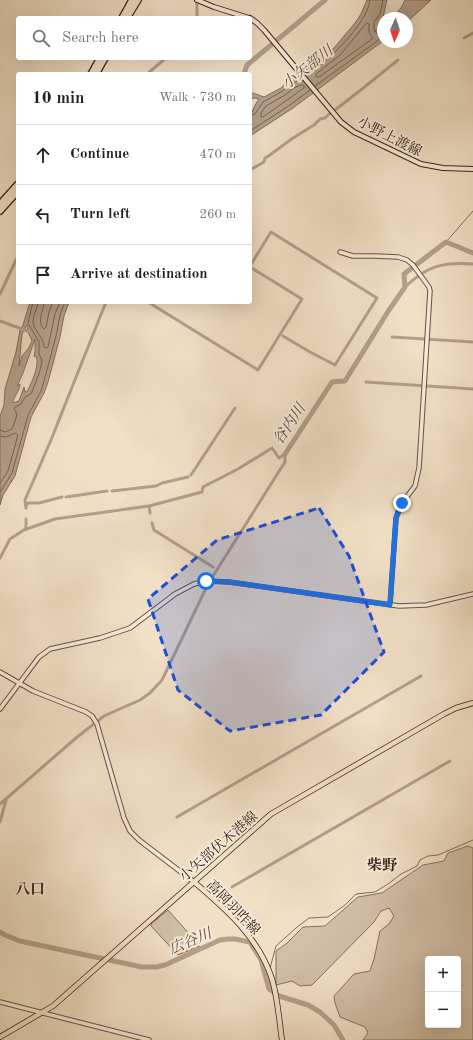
<!DOCTYPE html>
<meta charset="utf-8">
<style>
:root{--surface:#fff;--page:#f2f2f2;--text:#202124;--muted:#757577;--line:#e0e0e0}
body{margin:0;font-family:"Old Standard TT","Noto Serif JP",serif;background:var(--page);color:var(--text)}
.controls{position:absolute;right:12px;bottom:12px;display:grid;overflow:hidden;border-radius:4px;box-shadow:0 4px 16px #0002}
.controls button{width:36px;height:36px;display:grid;place-items:center;padding:0;border:0;border-bottom:1px solid var(--line);background:var(--surface);color:var(--text);font:20px sans-serif}
.compass{position:absolute;left:377px;top:12px;width:36px;height:36px;border-radius:50%;background:var(--surface);box-shadow:0 4px 16px #0002;rotate:183deg}
.stop{position:absolute;width:12px;height:12px;margin:-9px;border:3px solid #1a73e8;border-radius:50%;background:#fff}
.stop.end{background:#1a73e8;border-color:#fff;box-shadow:0 1px 4px #0008}
.list{margin:0;padding:0;list-style:none}
h2{display:flex;justify-content:space-between;align-items:center;height:52px;margin:0;padding:0 16px;font-size:17px}
h2 small{font-size:13px;font-weight:400;color:var(--muted)}
.list li{display:grid;grid-template-columns:26px 1fr auto;gap:12px;align-items:center;box-sizing:border-box;height:60px;padding:0 16px;border-top:1px solid var(--line)}
.list b{display:block;font-size:15px;white-space:nowrap}
.list em{font-size:13px;font-style:normal;color:var(--muted)}
.icon{flex:none;width:22px;height:22px;fill:none;stroke:currentColor;stroke-width:2;stroke-linecap:round;stroke-linejoin:round}
.map{position:relative;flex:none;width:473px;height:1040px;overflow:hidden}
.search{position:absolute;background:var(--surface);box-shadow:0 4px 16px #0002;left:16px;top:16px;width:236px;height:44px;display:flex;align-items:center;gap:10px;box-sizing:border-box;padding:0 14px;border-radius:4px;color:var(--muted);font-size:15px}
.panel{position:absolute;background:var(--surface);box-shadow:0 4px 16px #0002;left:16px;top:72px;width:236px;height:232px;border-radius:4px}
.map>svg:first-child{display:block}
.green{fill:#d2bfa8;stroke:#86715f;fill-rule:evenodd}
.water{fill:#b39f8a;stroke:#836d5c;fill-rule:evenodd}
.lines{fill:none;stroke-linecap:round;stroke-linejoin:round}
.shore{stroke:#776150;stroke-width:1}
.stream{stroke:#836d5c;stroke-width:1}
.canal{stroke:#b39f8a;stroke-width:3}
.river{stroke:#b39f8a;stroke-width:5}
.tertiary-casing{stroke:#685242;stroke-width:5.5}
.secondary-casing{stroke:#3b2316;stroke-width:6}
.primary-casing{stroke:#3b2316;stroke-width:6}
.motorway-casing{stroke:#3b2316;stroke-width:8}
.tertiary{stroke:#f6eada;stroke-width:3.5}
.secondary{stroke:#f6eada;stroke-width:4}
.primary{stroke:#f1dfc6;stroke-width:4.5}
.motorway{stroke:#f1dfc6;stroke-width:5.5}
.route{stroke:#1a73e8;stroke-width:5}
.marked{fill:#1d4ed8;fill-opacity:0.2;stroke:#1d4ed8;stroke-width:3;stroke-dasharray:8 5;stroke-linejoin:round}
.labels{text-anchor:middle;stroke-width:4;stroke-linejoin:round;paint-order:stroke}
.street-label{font-size:14px;fill:#3b2316;stroke:#f6eada}
.water-label{font-size:15px;font-style:italic;fill:#654e3f;stroke:#f6eada}
.neighbourhood-label{font-size:15px;font-weight:bold;fill:#3b2316;stroke:#f6eada}
</style>
<div class="map">
<svg width="473" height="1040" viewBox="0 0 473 1040">
<rect width="100%" height="100%" fill="#f1dfc6"/>
<filter id="stains"><feTurbulence type="fractalNoise" baseFrequency=".005" numOctaves="4"/><feColorMatrix values="0 0 0 0 .2 0 0 0 0 .09 0 0 0 0 .02 0 0 0 .5 -.17"/></filter>
<radialGradient id="worn" r=".72"><stop offset=".6" stop-color="#630" stop-opacity="0"/><stop offset="1" stop-color="#630" stop-opacity=".3"/></radialGradient>
<path class="green" d="M468 846 473 848V1040H363L368 1033 365 1027 340 1017 335 1003 334 996 354 974 370 971 374 959 380 931 389 924 394 916 389 908 381 911 374 922 312 985 300 986 292 981 276 985V951L287 943 303 927 325 926 358 897 382 893 423 865 444 861 448 853ZM428 959H458V1025H428Z
M168 910 200 946 178 955 151 926V924Z"/>
<path class="water" d="M367 0H387L383 17 378 24 379 28 374 32 383 27V41L293 108 250 136C250 121 250 111 259 99L254 98 250 99V92L264 97 281 88 289 80 297 77 334 48 355 23 361 14Z
M405 0H431L407 22V18H392L401 8Z
M30 302H69L64 316 60 337 48 382 44 393 31 417 15 476 3 495 0 505V416L4 405 5 389 16 352 20 330 23 325ZM27 325 28 327 27 330 32 341 28 349 22 356 19 366 22 334ZM35 339V351L34 356 37 358C38 370 32 381 27 392H25L24 387 19 401 13 403C13 397 20 391 20 384L17 386 23 373Z"/>
<g class="lines">
<path class="shore" d="M383 0 380 14 374 22V29L377 34 383 32
M367 23 369 24V32L372 37V39L319 77H316V74L340 55Z
M306 75C326 64 368 23 370 0
M302 85 304 86V88L263 117H261V113L266 106 285 95 294 88Z
M315 86 380 39 383 38
M250 116 255 114 263 102 281 92 291 84 301 79
M250 131 290 105 310 90
M38 302C38 308 33 314 33 321 33 330 44 337 44 347L46 348 48 347 55 314 60 302
M44 302C44 311 36 321 44 329L46 327 49 312 53 302
M0 430 5 432 12 429 17 415 14 408 21 404 25 397 31 394 39 374 42 362 41 358 39 354V342L28 323 33 302
M0 436 7 437 15 433 18 435 8 471 0 483
M0 492 12 473 28 415 41 391 44 381 56 336 60 315 65 302"/>
<path class="stream" d="M446 242 473 211
M270 968 276 946 296 928 309 918 328 917 345 905 356 894 375 892 388 884 401 874 417 866 420 860 428 856 438 855 473 840"/>
<path class="canal" d="M197 0V18
M464 38 473 33
M147 74 166 58
M335 110 362 89 398 60
M267 157 293 138 314 125 320 119 325 118 329 114
M250 170 264 162 265 158
M250 266 271 232 377 298 335 365 310 352 283 336
M405 287C427 266 442 262 473 264
M0 294 18 256
M148 302 258 370 302 299 250 267
M0 321 30 332
M392 337 473 342
M366 382 473 389
M191 475 235 408
M112 491 156 486 162 483 188 477
M66 497 107 491
M26 506 28 503H39L62 497
M149 506 150 513
M26 508 25 500 51 440 106 302
M26 519V529
M152 523 154 530 213 567
M0 558 10 539 24 530 55 519 149 506 202 492 203 487 238 469 272 448 279 458 285 454
M0 804 76 738 104 716 140 700 150 693 162 680 208 584 283 465 285 462V454
M177 817 421 676
M0 822 6 800
M232 887 450 761"/>
<path class="river" d="M244 74 247 65 325 0
M285 454 332 382 345 381 389 310 405 287 404 274 446 242 473 253
M0 932 5 935 20 941 142 967H156L165 965 220 940 228 939H235L250 942 261 960 269 989 279 996 308 1005 320 1012 334 1025 343 1040"/>
<g class="tertiary-casing">
<path id="tertiary" d="M340 252 353 256H375L398 257 407 260 413 265 429 287 430 291 419 468 415 486 402 503 396 518 390 605
M0 672 33 691 86 712 92 716 97 724 124 818 130 831 139 840 194 882
M0 709 39 657 50 649 100 638 130 628 175 594 194 584 206 581 229 582 399 606 426 605 473 594
M0 1002 149 1040"/>
</g>
<g class="secondary-casing">
<path id="secondary" d="M197 0 214 7 249 18
M250 18 257 23 264 30 341 122 354 132 421 164 443 168 473 169"/>
</g>
<g class="primary-casing">
<path id="primary" d="M194 882C226 909 259 938 272 979 278 999 279 1020 282 1040
M0 1037 53 1006 271 814 444 714 456 708 473 703"/>
</g>
<g class="motorway-casing">
<path id="motorway" d="M122 18 132 0
M127 18 138 0
M91 74 100 58
M96 74 105 58
M0 204 18 184
M0 211 18 191"/>
</g>
<use href="#tertiary" class="tertiary"/>
<use href="#secondary" class="secondary"/>
<use href="#primary" class="primary"/>
<use href="#motorway" class="motorway"/>
</g>
<g class="lines">
<path class="route" d="M206 581 229 582 390 605 396 518 399 508 402 503"/>
</g>
<path class="marked" d="M319 508 349 556 384 652 321 715 230 731 178 690 148 599 217 540Z"/>
<g class="labels">
<g class="street-label">
<text transform="translate(390 136) rotate(27)" y="5">小野上渡線</text>
<text transform="translate(218 846) rotate(-41)" y="5">小矢部伏木港線</text>
<text transform="translate(234 907) rotate(46)" y="5">高岡羽咋線</text>
</g>
<g class="water-label">
<text transform="translate(307 67) rotate(-38)" y="5">小矢部川</text>
<text transform="translate(289 424) rotate(-56)" y="5">谷内川</text>
<text transform="translate(190 941) rotate(-23)" y="5">広谷川</text>
</g>
<g class="neighbourhood-label">
<text x="382" y="870">柴野</text>
<text x="30" y="894">八口</text>
</g>
</g>
<rect width="100%" height="100%" filter="url(#stains)"/>
<rect width="100%" height="100%" fill="url(#worn)"/>
</svg>
<div class="controls">
<button>+</button>
<button>−</button>
</div>
<svg class="compass" viewBox="-18 -18 36 36"><path d="M0-13l5 13h-10z" fill="#e53935"/><path d="M0 13l5-13h-10z" fill="#757577"/></svg>
<div class="stop" style="left:206px;top:581px"></div>
<div class="stop end" style="left:402px;top:503px"></div>
<div class="search"><svg class="icon" aria-label="search" viewBox="0 0 24 24"><circle cx="10" cy="10" r="6"/><path d="M15 15l6 6"/></svg>Search here</div>
<section class="panel">
<h2>10 min<small>Walk · 730 m</small></h2>
<ul class="list">
<li><svg class="icon" aria-label="ahead" viewBox="0 0 24 24"><path d="M12 20V5M6 11l6-6 6 6"/></svg><div><b>Continue</b></div><em>470 m</em></li>
<li><svg class="icon" aria-label="left" viewBox="0 0 24 24"><path d="M17 20v-9H6M10 6l-5 5 5 5"/></svg><div><b>Turn left</b></div><em>260 m</em></li>
<li><svg class="icon" aria-label="arrive" viewBox="0 0 24 24"><path d="M6 21V4h12l-3 4 3 4H6"/></svg><div><b>Arrive at destination</b></div></li>
</ul>
</section>
</div>
